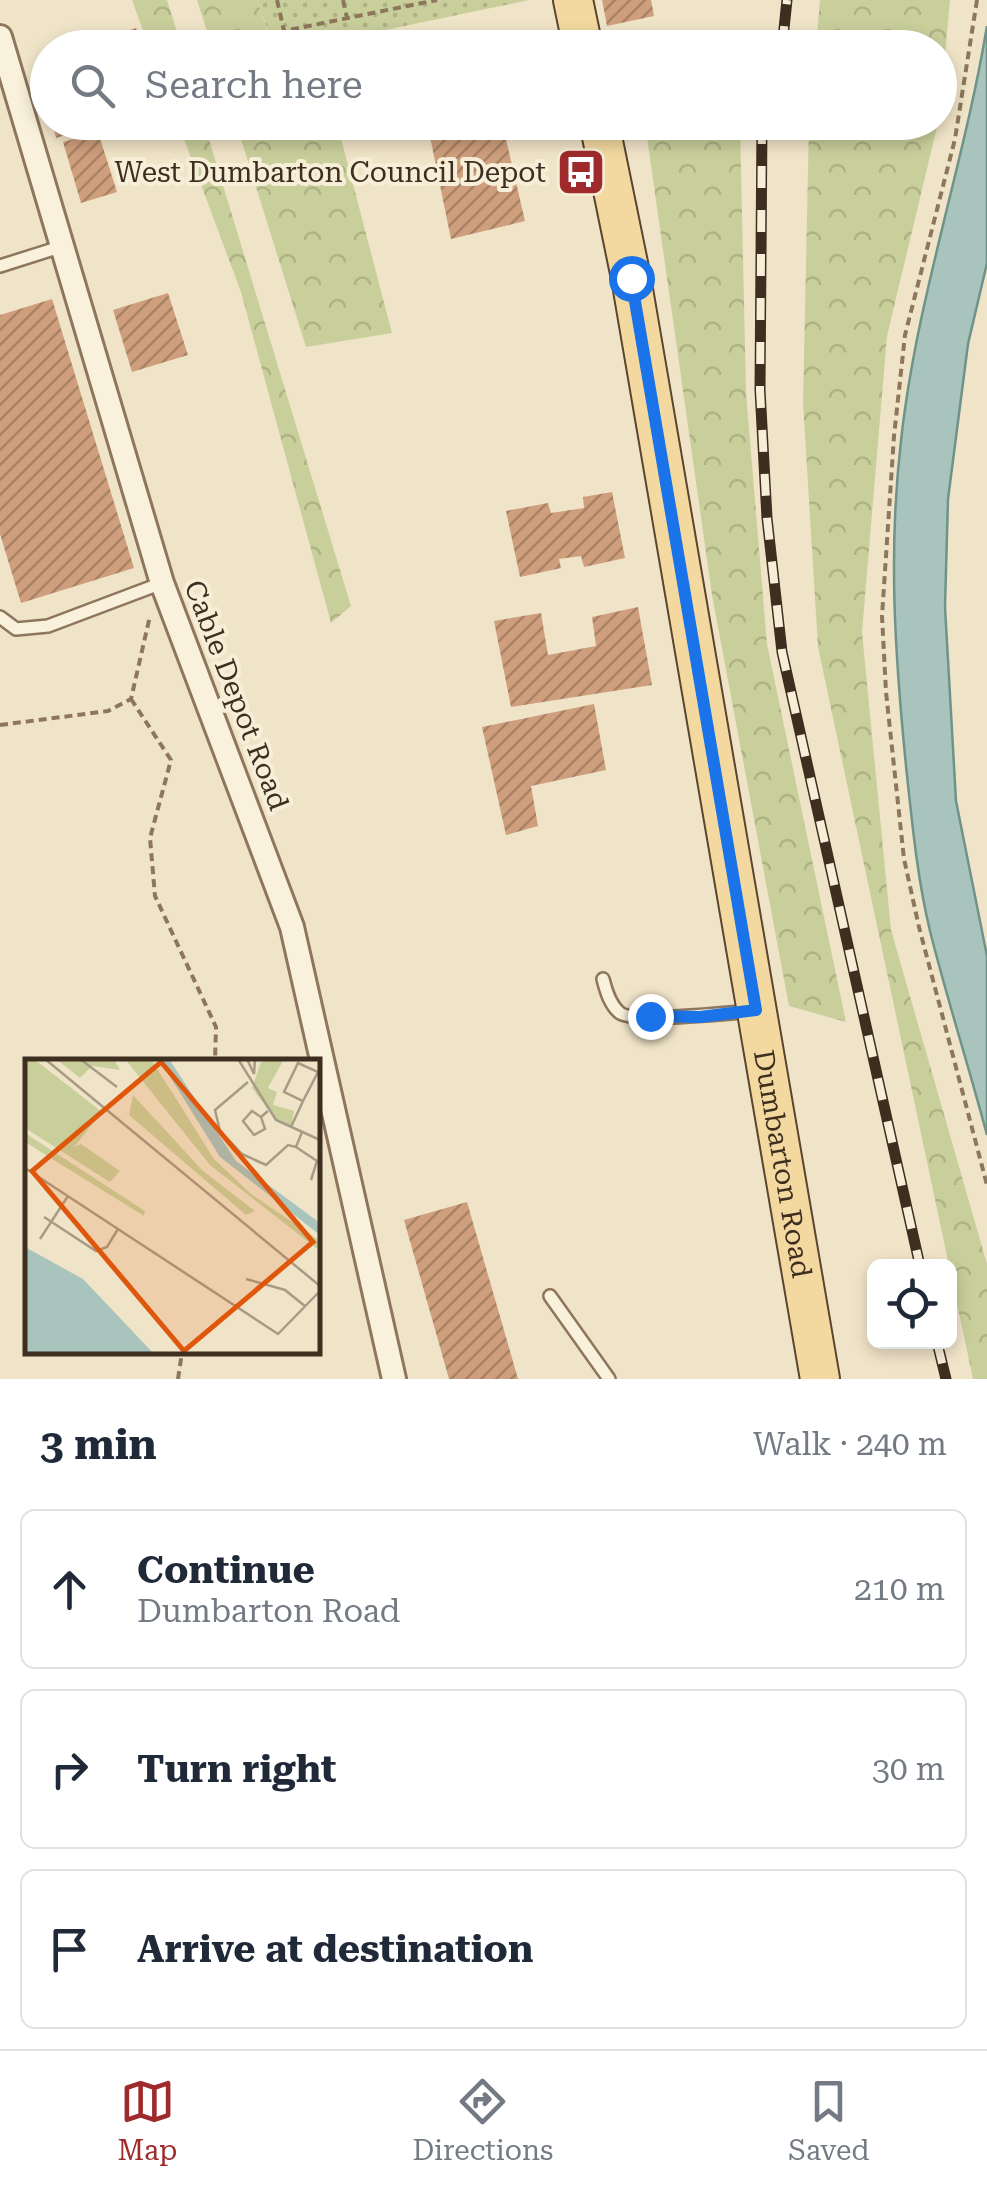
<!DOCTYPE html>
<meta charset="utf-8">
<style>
:root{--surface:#fff;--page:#f2f2f3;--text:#1f2937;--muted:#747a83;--line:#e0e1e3;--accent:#9e2a2b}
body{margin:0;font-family:"Roboto Serif",serif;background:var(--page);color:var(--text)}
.controls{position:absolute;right:30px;bottom:30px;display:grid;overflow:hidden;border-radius:15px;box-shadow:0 5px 15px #0003}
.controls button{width:90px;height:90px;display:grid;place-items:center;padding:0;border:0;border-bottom:2px solid var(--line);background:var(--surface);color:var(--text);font:50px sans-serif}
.stop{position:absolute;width:30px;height:30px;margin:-22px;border:8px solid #1a73e8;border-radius:50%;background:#fff}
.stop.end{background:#1a73e8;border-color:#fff;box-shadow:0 2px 10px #0008}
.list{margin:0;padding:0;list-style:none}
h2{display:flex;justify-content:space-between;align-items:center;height:130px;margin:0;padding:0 40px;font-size:42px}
h2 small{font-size:32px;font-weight:400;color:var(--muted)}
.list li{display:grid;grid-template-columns:65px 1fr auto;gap:30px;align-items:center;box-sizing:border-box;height:160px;margin:0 20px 20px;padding:0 20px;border:2px solid var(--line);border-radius:15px}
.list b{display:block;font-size:38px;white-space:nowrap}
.list p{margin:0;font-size:32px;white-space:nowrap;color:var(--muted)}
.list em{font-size:32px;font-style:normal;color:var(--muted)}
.icon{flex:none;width:55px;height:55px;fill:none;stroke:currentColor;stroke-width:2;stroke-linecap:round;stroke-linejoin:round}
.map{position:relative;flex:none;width:987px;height:1379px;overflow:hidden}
.search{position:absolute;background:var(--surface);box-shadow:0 5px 15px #0003;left:30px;right:30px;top:30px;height:110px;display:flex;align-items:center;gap:25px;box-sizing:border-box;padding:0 35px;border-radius:55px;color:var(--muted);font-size:38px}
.sheet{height:670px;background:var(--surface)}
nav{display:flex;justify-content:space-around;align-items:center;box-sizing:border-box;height:140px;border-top:2px solid var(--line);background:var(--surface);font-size:28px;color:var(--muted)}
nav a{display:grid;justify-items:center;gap:5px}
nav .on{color:var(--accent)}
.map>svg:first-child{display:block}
.forest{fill:url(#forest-crowns)}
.garden{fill:url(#garden-dots)}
.water{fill:#a9c4bc;stroke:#6f938a;stroke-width:2.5}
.building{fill:url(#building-hatch)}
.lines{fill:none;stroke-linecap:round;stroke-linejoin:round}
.lane-casing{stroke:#8d765c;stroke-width:16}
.street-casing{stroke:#8d765c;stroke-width:28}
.primary-casing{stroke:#5b4430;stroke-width:42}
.path{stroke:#8d765c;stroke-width:4;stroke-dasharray:8 5;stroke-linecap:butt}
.lane{stroke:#faf1dc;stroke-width:11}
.street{stroke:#faf1dc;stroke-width:22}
.primary{stroke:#f3d9a0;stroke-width:38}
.rail-casing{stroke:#3d2e20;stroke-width:11}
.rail{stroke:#f7eed8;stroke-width:8;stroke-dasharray:22;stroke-linecap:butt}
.route{stroke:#1a73e8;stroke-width:12}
.labels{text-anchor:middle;stroke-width:8;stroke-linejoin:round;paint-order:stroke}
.poi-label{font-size:28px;fill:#3d2e20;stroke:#f7eed8;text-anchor:end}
.street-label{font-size:28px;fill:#3d2e20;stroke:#f7eed8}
.inset-road{fill:none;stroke:#a89b85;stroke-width:2.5}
.view{fill:#df570d;fill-opacity:0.15;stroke:#df570d;stroke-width:5}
.inset-edge{fill:none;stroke:#3d2e20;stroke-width:5}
</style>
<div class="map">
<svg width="987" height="1379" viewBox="0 0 987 1379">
<defs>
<pattern id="forest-crowns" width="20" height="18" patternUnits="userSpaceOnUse" patternTransform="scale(2.5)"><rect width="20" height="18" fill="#c9cf9b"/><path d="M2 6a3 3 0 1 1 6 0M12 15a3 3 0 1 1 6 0" fill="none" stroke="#aeb285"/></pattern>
<pattern id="garden-dots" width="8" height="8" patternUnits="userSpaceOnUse" patternTransform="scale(2.5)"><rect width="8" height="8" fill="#c9cf9b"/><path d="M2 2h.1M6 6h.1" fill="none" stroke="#aeb285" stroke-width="1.8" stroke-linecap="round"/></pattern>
<pattern id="building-hatch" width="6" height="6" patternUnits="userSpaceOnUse" patternTransform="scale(2.5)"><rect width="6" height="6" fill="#cf9f7d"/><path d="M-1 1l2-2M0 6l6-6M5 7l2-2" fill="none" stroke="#a98266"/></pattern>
</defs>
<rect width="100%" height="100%" fill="#f0e4c8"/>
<path class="forest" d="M132 0H167L182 47H149Z
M197 0H257L273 47H212Z
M820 0H950L940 114V48L816 47Z
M178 123H204L351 606 331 623 241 292Z
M236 123H337L392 333 306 347Z
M645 123H740L746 392 767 644 846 1022 789 1006 712 595Z
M809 123H938L887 336 862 632 891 930 987 1264V1379H973L818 647 803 403Z"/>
<path class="garden" d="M257 0H529L304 47 274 48Z"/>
<path class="water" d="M987 26V263L968 344 948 499 945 607 956 801 987 956V1135C969 1067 947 999 930 931 917 877 912 821 906 766 895 655 888 552 901 441 916 301 964 165 987 26Z"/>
<path class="building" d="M602 0H651L654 16 607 26Z
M136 28 142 48H104L101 39Z
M52 122H106V123L56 138Z
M427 122H502L525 221 451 239Z
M98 132 117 192 81 203 63 142Z
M168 293 188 355 132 372 113 310Z
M52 299 134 568 21 603 0 534V315Z
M612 492 625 558 584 567 581 556 559 559 561 568 520 577 506 511 548 503 551 513 584 508 583 497Z
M638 607 652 685 511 707 494 621 541 613 548 655 596 646 592 617Z
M594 704 606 770 531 786 538 826 506 835 482 727Z
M467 1202 510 1351 518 1379H449L404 1220Z"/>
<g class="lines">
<g class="lane-casing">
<path id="lane" d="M0 266 63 246
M0 617 16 629 48 626 162 583
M603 979C606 991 610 1005 620 1013 633 1023 731 1013 752 1011
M550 1296 609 1379"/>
</g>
<g class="street-casing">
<path id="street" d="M0 37 162 583 292 927 394 1379"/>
</g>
<g class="primary-casing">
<g id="primary">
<path d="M573 0 583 48"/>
<path id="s1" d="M599 122 631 278 820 1379"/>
</g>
</g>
<path class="path" d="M277 0 284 31 437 0
M343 0 347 18
M977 0 955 139 905 335 894 436 882 616 886 692 904 859 919 927 987 1185
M131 699 171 760 150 838 155 896 216 1027 215 1062
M0 725 108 711 131 699 150 616
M178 1379 182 1352"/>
<use href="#lane" class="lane"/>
<use href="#street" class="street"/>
<use href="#primary" class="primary"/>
<g class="rail-casing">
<path id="rail" d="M782 48 787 0
M762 122 760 390 767 518 782 652 920 1266
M937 1342 946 1379"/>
</g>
<use href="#rail" class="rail"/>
</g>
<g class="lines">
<path class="route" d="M631 278 756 1010 700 1017 650 1016"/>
</g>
<defs>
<g id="bus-square" transform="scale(2.5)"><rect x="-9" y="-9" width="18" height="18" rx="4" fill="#9e2a2b" stroke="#f7eed8"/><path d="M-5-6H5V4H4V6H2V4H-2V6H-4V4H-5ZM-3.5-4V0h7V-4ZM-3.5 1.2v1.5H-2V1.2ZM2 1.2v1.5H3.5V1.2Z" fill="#fff"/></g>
</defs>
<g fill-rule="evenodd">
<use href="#bus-square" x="581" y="172"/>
</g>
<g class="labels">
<g class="poi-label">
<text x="546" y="182">West Dumbarton Council Depot</text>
</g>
<g class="street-label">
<text transform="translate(237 695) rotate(69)" y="10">Cable Depot Road</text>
<text dy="10" stroke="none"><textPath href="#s1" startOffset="1058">Dumbarton Road</textPath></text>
</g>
</g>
<g transform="translate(25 1059)">
<rect width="295" height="295" fill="#f0e4c8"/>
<path d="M259 0 243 29 252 33 248 46 269 52 266 68 251 61 227 29 236 3Z" fill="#c9cf9b"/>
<path d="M31 0H89L95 11 67 7 55 19ZM100 0H126L189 100 226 135 295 182V192L185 106ZM108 36 178 112 230 152 221 156 104 56ZM0 59 49 88 56 85 95 112 85 123 0 69ZM0 74 120 152 119 157 0 83Z" fill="#c9cf9b"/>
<path d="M0 0H9L77 53 49 88 0 59Z" fill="#c9cf9b"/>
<path d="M134 0H144L211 102 295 164V176L195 98ZM0 188 58 220 129 295H0Z" fill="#a9c4bc"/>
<path class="inset-road" d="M20 0 295 227M55 0 92 28M213 0 251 61 295 81M222 0 229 15 230 0M223 23 190 51 195 72 217 95 241 106 263 86 271 88 277 73M236 58 227 52 218 62 229 76 240 70 236 58 243 52M266 68 278 42 259 33 273 4 293 13 278 42M271 88 292 102 286 121M0 109 253 275 295 232M19 158 71 192 82 188 93 170M15 180 43 137M221 220 260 231 281 248"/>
<path class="view" d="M136 3 288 183 159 292 7 112Z"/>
<rect width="295" height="295" class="inset-edge"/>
</g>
</svg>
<div class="controls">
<button><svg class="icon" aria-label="locate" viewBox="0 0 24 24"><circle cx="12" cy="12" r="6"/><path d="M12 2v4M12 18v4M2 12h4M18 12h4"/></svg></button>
</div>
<div class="stop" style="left:631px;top:278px"></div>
<div class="stop end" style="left:650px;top:1016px"></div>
<div class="search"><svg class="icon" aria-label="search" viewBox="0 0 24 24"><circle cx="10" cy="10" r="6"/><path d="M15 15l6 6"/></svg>Search here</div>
</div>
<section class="sheet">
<h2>3 min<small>Walk · 240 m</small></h2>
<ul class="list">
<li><svg class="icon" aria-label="ahead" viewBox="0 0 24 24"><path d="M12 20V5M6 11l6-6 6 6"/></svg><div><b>Continue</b><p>Dumbarton Road</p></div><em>210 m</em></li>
<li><svg class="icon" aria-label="right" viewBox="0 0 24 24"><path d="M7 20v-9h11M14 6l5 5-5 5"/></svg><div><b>Turn right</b></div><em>30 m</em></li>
<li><svg class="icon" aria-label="arrive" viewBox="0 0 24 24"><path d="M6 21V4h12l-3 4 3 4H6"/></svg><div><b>Arrive at destination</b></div></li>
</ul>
</section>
<nav>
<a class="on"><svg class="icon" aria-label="map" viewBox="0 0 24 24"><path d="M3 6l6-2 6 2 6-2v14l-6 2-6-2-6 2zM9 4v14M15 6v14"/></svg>Map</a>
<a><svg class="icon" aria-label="directions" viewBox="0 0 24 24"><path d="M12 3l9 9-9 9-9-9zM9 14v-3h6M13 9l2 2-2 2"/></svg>Directions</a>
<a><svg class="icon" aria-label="saved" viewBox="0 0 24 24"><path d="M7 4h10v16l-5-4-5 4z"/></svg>Saved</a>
</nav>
